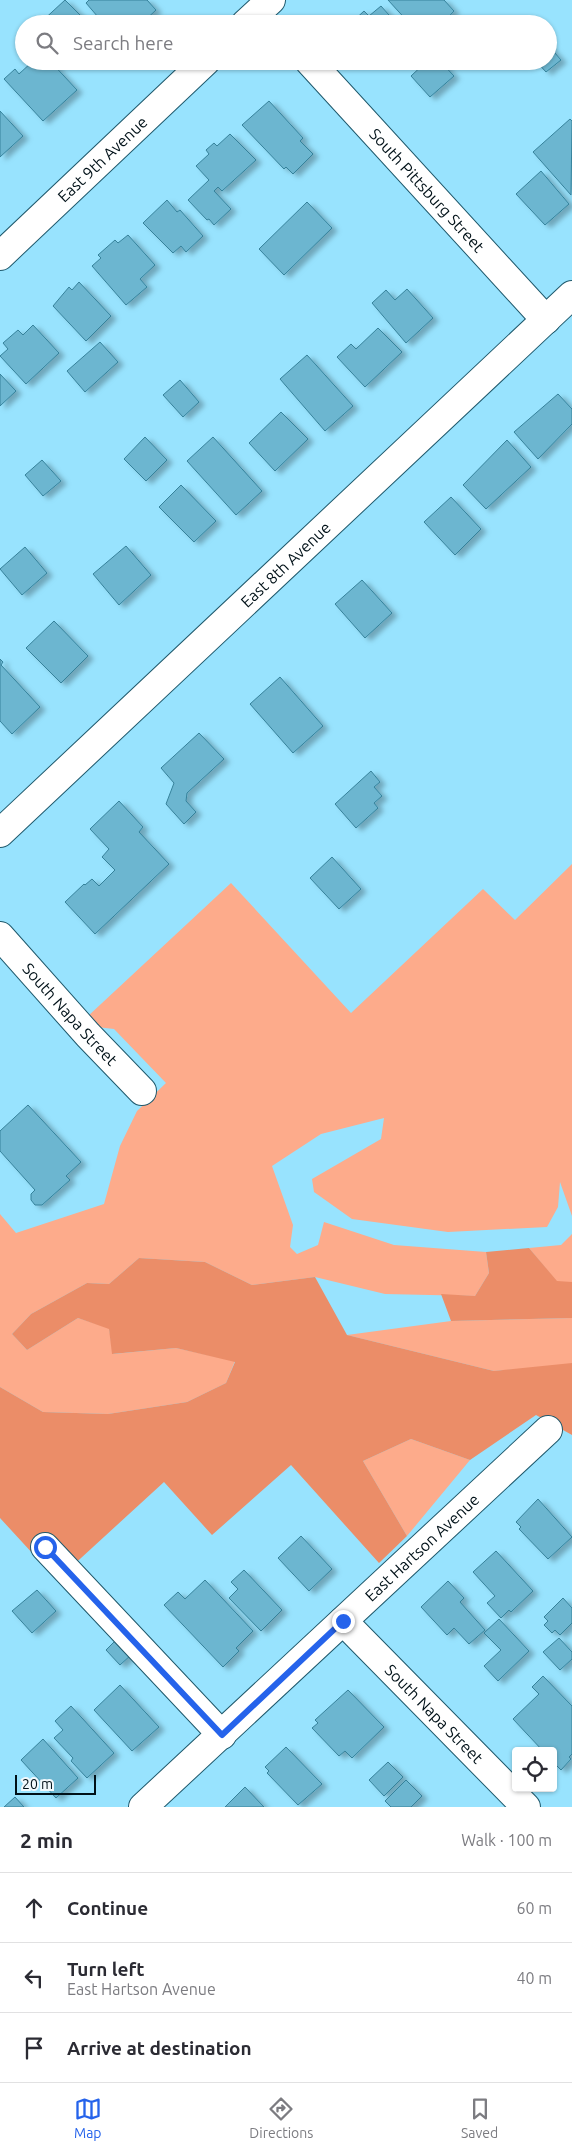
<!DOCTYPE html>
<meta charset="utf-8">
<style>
:root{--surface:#fff;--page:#f2f2f3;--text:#2b2b33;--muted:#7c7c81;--line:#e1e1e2;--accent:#2563eb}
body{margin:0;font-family:Ubuntu,sans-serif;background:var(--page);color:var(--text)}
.controls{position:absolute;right:15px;bottom:15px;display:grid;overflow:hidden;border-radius:5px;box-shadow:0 1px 4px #0004}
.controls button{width:45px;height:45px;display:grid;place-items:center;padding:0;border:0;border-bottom:1px solid var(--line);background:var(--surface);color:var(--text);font:25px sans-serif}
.scale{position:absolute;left:15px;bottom:12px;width:81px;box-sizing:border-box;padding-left:5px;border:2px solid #001118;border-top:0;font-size:14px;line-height:18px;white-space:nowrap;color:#001118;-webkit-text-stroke:4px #f2f9fc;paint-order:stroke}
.stop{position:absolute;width:15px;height:15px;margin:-11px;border:4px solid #2563eb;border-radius:50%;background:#fff}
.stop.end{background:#2563eb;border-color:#fff;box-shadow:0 1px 5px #0008}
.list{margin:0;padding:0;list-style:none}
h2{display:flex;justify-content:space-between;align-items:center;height:65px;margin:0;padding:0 20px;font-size:21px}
h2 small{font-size:16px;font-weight:400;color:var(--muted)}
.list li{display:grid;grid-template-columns:32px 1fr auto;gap:15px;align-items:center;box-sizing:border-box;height:70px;padding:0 20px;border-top:1px solid var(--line)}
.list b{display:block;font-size:19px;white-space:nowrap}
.list p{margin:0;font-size:16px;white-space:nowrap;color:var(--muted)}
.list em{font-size:16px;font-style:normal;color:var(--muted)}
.icon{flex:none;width:28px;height:28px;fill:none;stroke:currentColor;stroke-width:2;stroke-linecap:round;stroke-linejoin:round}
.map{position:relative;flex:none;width:572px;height:1807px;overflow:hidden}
.search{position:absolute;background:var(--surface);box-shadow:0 1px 4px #0004;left:15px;right:15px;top:15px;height:55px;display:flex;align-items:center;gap:12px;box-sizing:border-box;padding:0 18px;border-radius:28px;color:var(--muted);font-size:19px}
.sheet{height:275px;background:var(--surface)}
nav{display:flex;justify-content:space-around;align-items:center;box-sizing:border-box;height:70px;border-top:1px solid var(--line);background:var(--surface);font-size:14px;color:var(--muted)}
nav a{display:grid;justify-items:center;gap:2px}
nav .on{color:var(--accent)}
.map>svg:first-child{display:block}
.green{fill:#fdab8b}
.forest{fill:#eb8d68}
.building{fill:#6cb6d0;stroke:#36829b;filter:url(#shadow)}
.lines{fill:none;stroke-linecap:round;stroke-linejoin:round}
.minor-casing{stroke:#1f596c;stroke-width:30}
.minor{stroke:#fff;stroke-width:28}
.route{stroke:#2563eb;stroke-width:6}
.labels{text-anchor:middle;stroke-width:4;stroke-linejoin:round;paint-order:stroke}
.street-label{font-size:16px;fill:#001118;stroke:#f2f9fc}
</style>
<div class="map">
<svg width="572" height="1807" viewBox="0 0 572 1807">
<defs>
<filter id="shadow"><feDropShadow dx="5.5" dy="3" stdDeviation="2.5" flood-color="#0004"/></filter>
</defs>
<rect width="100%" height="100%" fill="#98e3fe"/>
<path class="green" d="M572 864V1216L560 1182 558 1207 547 1227 448 1232 352 1219 314 1192 312 1179 381 1139 384 1118 321 1134 272 1166 293 1225 290 1247 297 1254 318 1245 324 1222 394 1245 486 1252 489 1273 475 1296 385 1294 315 1277 252 1285 205 1262 139 1258 109 1284 87 1283 31 1314 12 1334 27 1350 78 1318 109 1328 113 1354 176 1348 235 1361 226 1383 187 1402 108 1414 43 1412 0 1387V1214L16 1233 104 1204 120 1146 137 1111 166 1083 114 1029 97 1027 87 1017 231 883 351 1013 483 889 515 920Z
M572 1234V1282H557L529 1248 561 1245Z
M572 1318V1363L569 1365 494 1371 347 1335 451 1321Z
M411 1439 470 1460 407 1536 363 1461Z"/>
<path class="forest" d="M529 1248 557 1281 572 1282V1318L451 1321 441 1294 475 1296 489 1273 486 1252Z
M139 1258 205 1262 252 1285 315 1277 347 1335 494 1371 572 1363V1435L536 1415 470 1460 411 1439 363 1461 407 1536 379 1563 291 1465 212 1535 164 1482 57 1580 0 1518V1387L43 1412 108 1414 187 1402 226 1383 235 1362 176 1348 112 1354 109 1329 78 1318 27 1350 12 1334 31 1314 87 1283 109 1284Z"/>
<path class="building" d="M65 0 85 20 80 24H39Z
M89 0H147L156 10 141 24H104L86 3Z
M388 0H444L454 11 442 24H410Z
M381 6 397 24H350L364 11 369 16Z
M548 45 561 60 546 72 536 61H548Z
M33 61H50L77 90 43 121 4 79 15 69 19 74Z
M427 61H440L454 76 430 97 411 76Z
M269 101 303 138 300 141 313 154 293 174 286 167 284 169 242 125Z
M0 111 23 136 0 157Z
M570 119 572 121 571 195 533 152Z
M230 134 256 160 222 191 218 187 214 191 231 209 214 225 209 219 207 220 188 200 209 180 196 166 209 154 206 150 214 143 217 146Z
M541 171 569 204 545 225 516 194Z
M167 200 177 212 180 210 203 236 186 252 181 246 173 253 143 223Z
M307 202 332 228 284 275 259 249Z
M128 235 155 265 140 279 147 287 126 305 92 266 101 258 98 255 115 240 118 243Z
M79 282 111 316 86 341 53 306 69 287 72 290Z
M407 289 433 318 406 343 372 303 386 290 395 300Z
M33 325 59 353 26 384 0 356 8 349 3 343 18 330 23 335Z
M378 328 402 352 365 387 337 357 351 344 356 349Z
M100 342 118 362 85 392 67 371Z
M307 355 353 406 325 431 280 379Z
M0 374 16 391 0 406Z
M180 380 199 402 183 417 163 395Z
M558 394 572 409V424L538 459 514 432Z
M281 412 308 439 275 471 249 443Z
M145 437 167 460 146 481 124 459Z
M213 437 262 491 236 515 187 461Z
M507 440 531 467 486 509 463 485Z
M42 460 61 481 43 496 25 475Z
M181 485 216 521 194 542 159 507Z
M451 497 481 529 455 555 424 522Z
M126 546 151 575 119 605 93 574Z
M25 547 47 573 22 595 0 569Z
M362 580 392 613 365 638 335 604Z
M54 621 88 656 61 683 26 648Z
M0 659 3 662 1 665 40 707 12 734 0 721Z
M280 677 323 726 293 753 250 704Z
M199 733 224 759 187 793 186 801 196 812 184 824 166 804 174 783 161 768Z
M371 771 380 782 374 787 382 796 374 803 378 808 356 828 335 804Z
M119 801 143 827 139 832 169 864 95 934 65 902 84 884 85 885 92 879 99 886 115 870 102 857 109 849 90 829Z
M332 857 361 889 339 909 310 878Z
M28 1105 81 1162 66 1176 70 1180 42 1205H35L31 1200V1194L35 1190 0 1151V1131Z
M538 1499 572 1537 548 1559 519 1529 521 1527 516 1522Z
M301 1536 332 1569 309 1591 278 1558Z
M496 1551 533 1591 511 1612 509 1610 501 1618 487 1603 495 1596 473 1572Z
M244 1570 282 1610 261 1631 229 1598 238 1589 231 1582Z
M205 1580 253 1631 236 1648 239 1651 223 1667 164 1605 178 1592 185 1599Z
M448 1581 464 1598 460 1602 485 1630 469 1644 454 1628 447 1635 421 1607Z
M37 1590 56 1611 32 1633 12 1611Z
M563 1598 572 1608V1623L560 1635 555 1630 552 1633 544 1625 548 1621 544 1617Z
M499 1619 529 1651 498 1681 484 1666 501 1650 484 1633Z
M559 1638 572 1652V1659L560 1670 543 1652Z
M117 1639 131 1655 120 1665 106 1650Z
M543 1676 572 1706V1754L569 1757 571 1759 561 1770 553 1762V1751H543L513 1719 539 1694 532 1687Z
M120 1685 159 1727 132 1751 94 1710Z
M348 1690 384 1727 352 1758 345 1751 339 1756 312 1728 318 1723 315 1720Z
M71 1706 114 1753 87 1778 71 1761 73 1758 54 1738 63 1730 55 1721Z
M43 1739 78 1778 56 1798 21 1760Z
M286 1747 322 1784 298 1805 267 1773 269 1771 265 1767Z
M388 1762 403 1777 384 1796 369 1780Z
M406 1780 422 1796 411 1807H391L385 1801Z
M245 1787 264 1807H225Z
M15 1797 24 1807H4Z"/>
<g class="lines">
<g class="minor-casing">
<g id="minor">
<path d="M245 24 271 0"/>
<path id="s1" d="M309 61 546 320"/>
<path id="s2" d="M0 256 206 61"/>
<path id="s3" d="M0 833 572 295"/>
<path id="s4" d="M0 936 88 1035 142 1091"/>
<path d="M45 1547 222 1735"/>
<path id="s5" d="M343 1621 526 1807"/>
<path id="s6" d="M143 1807 548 1430"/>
</g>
</g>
<use href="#minor" class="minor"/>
</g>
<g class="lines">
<path class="route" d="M45 1547 222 1735 343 1621"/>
</g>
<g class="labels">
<g class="street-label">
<text dy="6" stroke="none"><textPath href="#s2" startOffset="141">East 9th Avenue</textPath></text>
<text dy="6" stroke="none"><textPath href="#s1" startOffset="175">South Pittsburg Street</textPath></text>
<text dy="6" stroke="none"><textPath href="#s3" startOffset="392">East 8th Avenue</textPath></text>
<text dy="6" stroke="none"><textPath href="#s4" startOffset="105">South Napa Street</textPath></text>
<text dy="6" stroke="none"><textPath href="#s6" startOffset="381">East Hartson Avenue</textPath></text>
<text dy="6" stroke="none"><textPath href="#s5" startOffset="130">South Napa Street</textPath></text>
</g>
</g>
</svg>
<div class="controls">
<button><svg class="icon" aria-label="locate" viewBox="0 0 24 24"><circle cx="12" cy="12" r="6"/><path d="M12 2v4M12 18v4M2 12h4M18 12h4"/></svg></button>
</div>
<div class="scale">20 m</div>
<div class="stop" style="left:45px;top:1547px"></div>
<div class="stop end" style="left:343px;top:1621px"></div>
<div class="search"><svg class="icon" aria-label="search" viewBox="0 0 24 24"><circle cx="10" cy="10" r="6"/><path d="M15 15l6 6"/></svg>Search here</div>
</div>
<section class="sheet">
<h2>2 min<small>Walk · 100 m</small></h2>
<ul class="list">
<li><svg class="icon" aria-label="ahead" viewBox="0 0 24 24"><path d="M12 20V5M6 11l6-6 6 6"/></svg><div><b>Continue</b></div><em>60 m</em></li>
<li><svg class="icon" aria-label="left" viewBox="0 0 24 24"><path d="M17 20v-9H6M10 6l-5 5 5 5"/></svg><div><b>Turn left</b><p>East Hartson Avenue</p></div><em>40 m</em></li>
<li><svg class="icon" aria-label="arrive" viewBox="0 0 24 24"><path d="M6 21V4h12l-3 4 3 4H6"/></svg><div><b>Arrive at destination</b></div></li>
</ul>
</section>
<nav>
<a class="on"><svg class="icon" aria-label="map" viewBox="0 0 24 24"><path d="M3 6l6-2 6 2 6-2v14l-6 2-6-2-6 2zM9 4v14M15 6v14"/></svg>Map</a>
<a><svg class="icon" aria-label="directions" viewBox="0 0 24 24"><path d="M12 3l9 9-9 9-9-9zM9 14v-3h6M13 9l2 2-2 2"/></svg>Directions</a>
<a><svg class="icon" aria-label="saved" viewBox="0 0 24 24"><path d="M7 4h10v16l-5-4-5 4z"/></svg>Saved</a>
</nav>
